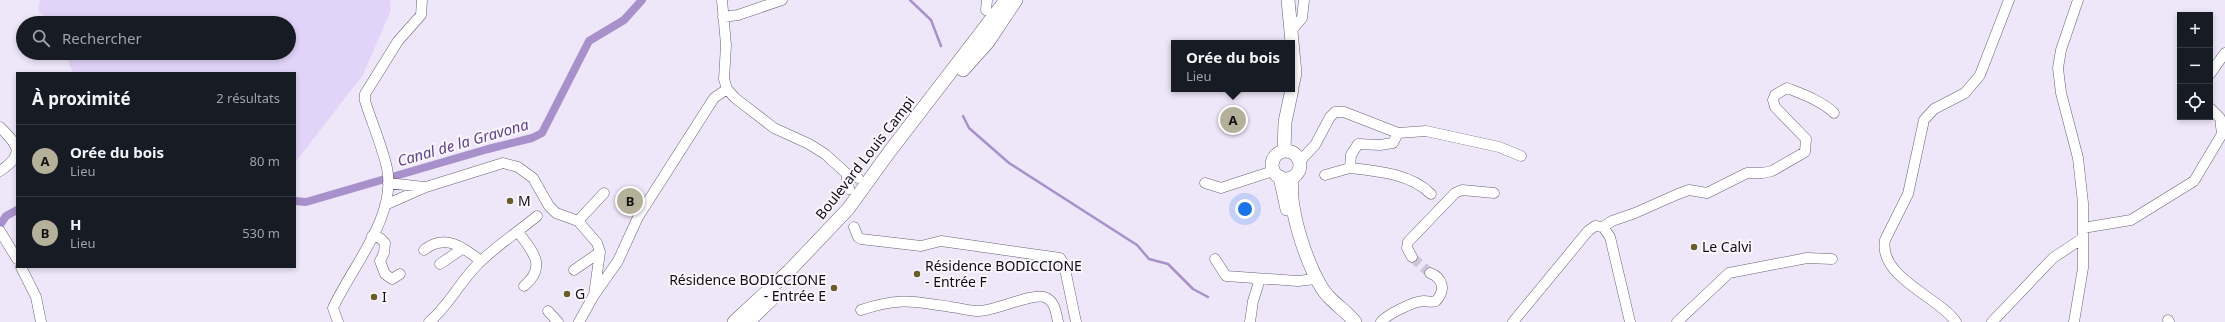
<!DOCTYPE html>
<html lang="fr">
<meta charset="utf-8">
<style>
:root{--surface:#171b24;--page:#242831;--text:#f1f3f6;--muted:#9ea1a6;--line:#363941;--accent:#b5b09a}
body{margin:0;font-family:"Noto Sans",sans-serif;background:var(--page);color:var(--text)}
.controls{position:absolute;right:12px;top:12px;display:grid;overflow:hidden;border-radius:0px;box-shadow:0 2px 6px #0003}
.controls button{width:36px;height:36px;display:grid;place-items:center;padding:0;border:0;border-bottom:1px solid var(--line);background:var(--surface);color:var(--text);font:20px sans-serif}
.you{position:absolute;left:1245px;top:209px;width:14px;height:14px;margin:-10px;border:3px solid #fff;border-radius:50%;background:#1a73e8;box-shadow:0 0 0 6px #1a73e833}
.badge{display:grid;place-items:center;width:26px;height:26px;border-radius:50%;background:var(--accent);color:#111;font-size:13px;font-weight:700}
.pin{position:absolute;translate:-50% -50%;border:2px solid #fff;box-shadow:0 1px 4px #0006}
.popup{position:absolute;left:1171px;top:40px;width:124px;height:52px;box-sizing:border-box;display:grid;place-content:center;border-radius:0px;background:var(--surface);filter:drop-shadow(0 1px 3px #0005);font-size:13px;white-space:nowrap;color:var(--muted)}
.popup b{font-size:15px;color:var(--text)}
.popup::after{content:'';position:absolute;left:50%;top:100%;margin-left:-8px;border:8px solid transparent;border-top-color:var(--surface)}
.list{margin:0;padding:0;list-style:none}
h2{display:flex;justify-content:space-between;align-items:center;height:52px;margin:0;padding:0 16px;font-size:17px}
h2 small{font-size:13px;font-weight:400;color:var(--muted)}
.list li{display:grid;grid-template-columns:26px 1fr auto;gap:12px;align-items:center;box-sizing:border-box;height:72px;padding:0 16px;border-top:1px solid var(--line)}
.list b{display:block;font-size:15px;white-space:nowrap}
.list p{margin:0;font-size:13px;white-space:nowrap;color:var(--muted)}
.list em{font-size:13px;font-style:normal;color:var(--muted)}
.icon{flex:none;width:22px;height:22px;fill:none;stroke:currentColor;stroke-width:2;stroke-linecap:round;stroke-linejoin:round}
.map{position:relative;flex:none;width:2225px;height:322px;overflow:hidden}
.search{position:absolute;background:var(--surface);box-shadow:0 2px 6px #0003;left:16px;top:16px;width:280px;height:44px;display:flex;align-items:center;gap:10px;box-sizing:border-box;padding:0 14px;border-radius:22px;color:var(--muted);font-size:15px}
.panel{position:absolute;background:var(--surface);box-shadow:0 2px 6px #0003;left:16px;top:72px;width:280px;height:196px;border-radius:0px}
.map>svg:first-child{display:block}
.green{fill:#e2d4f9}
.lines{fill:none;stroke-linecap:round;stroke-linejoin:round}
.stream{stroke:#a891ca;stroke-width:2.5}
.canal{stroke:#a891ca;stroke-width:8}
.minor-tunnel{stroke:#cdc6d8;stroke-width:10;stroke-dasharray:10 5;stroke-linecap:butt}
.minor-casing{stroke:#696273;stroke-width:11}
.major-casing{stroke:#696273;stroke-width:14}
.minor{stroke:#fff;stroke-width:10}
.major{stroke:#fff;stroke-width:13}
.poi-dot{fill:#6b5d2a;stroke:#f9f6fe;stroke-width:1.5}
.labels{text-anchor:middle;stroke-width:4;stroke-linejoin:round;paint-order:stroke}
.street-label{font-size:14px;fill:#100d14;stroke:#f9f6fe}
.poi-label{font-size:14px;fill:#100d14;stroke:#f9f6fe;text-anchor:start}
.water-label{font-size:15px;font-style:italic;fill:#624289;stroke:#f9f6fe}
</style>
<div class="map">
<svg width="2225" height="322" viewBox="0 0 2225 322">
<rect width="100%" height="100%" fill="#eee7fa"/>
<path class="green" d="M40 0H390L391 10 363 75 297 160 295 161V73H73L65 53H289V23H49L38 10Z"/>
<g class="lines">
<path class="stream" d="M910 0 931 20 941 46
M963 116 969 128 1009 163 1137 245 1149 259 1168 264 1193 289 1208 297"/>
<path class="canal" d="M295 201 306 202 488 149 532 138 542 133 589 41 624 20 642 0
M0 225 6 216 17 210"/>
<path class="minor-tunnel" d="M1412 257 1430 273"/>
<g class="minor-casing">
<path id="minor" d="M722 0 726 45 724 79 727 89 735 98 774 128 809 144 825 154 846 173 858 178
M986 10 987 0
M723 17 738 15 782 0
M1292 30 1302 18 1304 0
M2210 74 2225 53
M0 127C19 146 25 154 0 171
M1398 133 1393 143 1380 145 1358 144 1351 155 1350 168C1378 171 1411 174 1431 194
M1299 162 1315 145 1330 117 1335 112H1344L1398 133 1426 131 1499 147 1521 156
M846 173 849 189
M1325 175 1350 168
M388 183 424 187
M1205 183 1221 188 1273 171
M385 205 426 187 503 163 518 167 533 178 549 206 556 213 578 221 597 243 600 252 594 295
M578 221 604 193
M854 227 858 237 861 239 921 246 941 241 1060 258 1064 264 1076 322
M1603 227 1612 221 1635 213 1678 194 1689 190 1707 193 1747 173H1763L1772 171 1805 152 1806 139 1775 107 1773 100 1775 95 1787 88C1802 94 1822 101 1834 113
M2083 228 2131 220 2194 181 2222 134 2220 118 2210 108
M0 231 17 259
M518 232C532 251 548 266 524 286
M372 236 380 238 385 243 384 253 380 261 385 274 392 279 400 274
M424 250C445 233 463 247 481 261
M1412 257 1407 248 1408 242 1455 193 1462 190 1494 193
M1215 259 1226 276 1298 281 1315 279
M440 264 462 249
M21 267 36 297 41 322
M574 270 600 252
M861 310C899 297 913 301 951 307 960 308 970 311 979 311 995 311 1032 293 1044 297 1055 300 1056 313 1058 322
M548 311 558 322
M2168 320 2169 322
M338 322 333 308C352 266 397 217 387 168 382 146 372 123 365 101V94L398 41 421 15 422 0
M429 322C449 306 460 281 479 263 496 246 518 232 537 216
M579 322 594 295 618 261 638 217 714 98 727 89
M1250 322 1253 301 1260 279
M1381 322C1386 315 1414 301 1424 301 1429 301 1431 303 1436 301 1446 290 1443 278 1430 273
M1513 322 1588 231 1595 226 1603 227 1610 237 1630 322
M1677 322 1729 273 1807 258 1832 259
M1956 322C1939 297 1878 277 1885 240L1908 194 1924 120 1934 109 1965 93 1980 75 2009 0
M1992 322 2053 258 2083 238
M2074 322 2083 268V203L2078 158 2061 93 2058 68 2061 50 2078 0"/>
</g>
<g class="major-casing">
<path id="major" d="M1288 0 1295 73 1292 87
M963 70 988 42 1016 0
M1284 151 1285 122 1292 89
M1272 165a14 14 0 1 1 28 0a14 14 0 1 1-28 0Z
M1280 177 1287 209
M1293 177C1285 202 1310 277 1328 296 1337 306 1347 312 1355 322
M734 322 789 271 848 209 890 151 1006 0
M748 322 771 300"/>
</g>
<use href="#minor" class="minor"/>
<use href="#major" class="major"/>
</g>
<g class="poi-dot">
<circle cx="510" cy="201" r="4"/>
<circle cx="1694" cy="247" r="4"/>
<circle cx="917" cy="274" r="4"/>
<circle cx="834" cy="288" r="4"/>
<circle cx="567" cy="294" r="4"/>
<circle cx="374" cy="297" r="4"/>
</g>
<g class="labels">
<g class="street-label">
<text transform="translate(865 158) rotate(-52)" y="5">Boulevard Louis Campi</text>
</g>
<g class="poi-label">
<text x="518" y="206">M</text>
<text x="1702" y="252">Le Calvi</text>
<text x="925" y="271">Résidence BODICCIONE<tspan x="925" dy="16">- Entrée F</tspan></text>
<text x="826" y="285" text-anchor="end">Résidence BODICCIONE<tspan x="826" dy="16">- Entrée E</tspan></text>
<text x="575" y="299">G</text>
<text x="382" y="302">I</text>
</g>
<g class="water-label">
<text transform="translate(463 143) rotate(-16)" y="5">Canal de la Gravona</text>
</g>
</g>
</svg>
<div class="controls">
<button>+</button>
<button>−</button>
<button><svg class="icon" aria-label="locate" viewBox="0 0 24 24"><circle cx="12" cy="12" r="6"/><path d="M12 2v4M12 18v4M2 12h4M18 12h4"/></svg></button>
</div>
<div class="you"></div>
<div class="pin badge" style="left:1233px;top:120px">A</div>
<div class="popup"><b>Orée du bois</b>Lieu</div>
<div class="pin badge" style="left:630px;top:201px">B</div>
<div class="search"><svg class="icon" aria-label="search" viewBox="0 0 24 24"><circle cx="10" cy="10" r="6"/><path d="M15 15l6 6"/></svg>Rechercher</div>
<section class="panel">
<h2>À proximité<small>2 résultats</small></h2>
<ul class="list">
<li><span class="badge">A</span><div><b>Orée du bois</b><p>Lieu</p></div><em>80 m</em></li>
<li><span class="badge">B</span><div><b>H</b><p>Lieu</p></div><em>530 m</em></li>
</ul>
</section>
</div>
